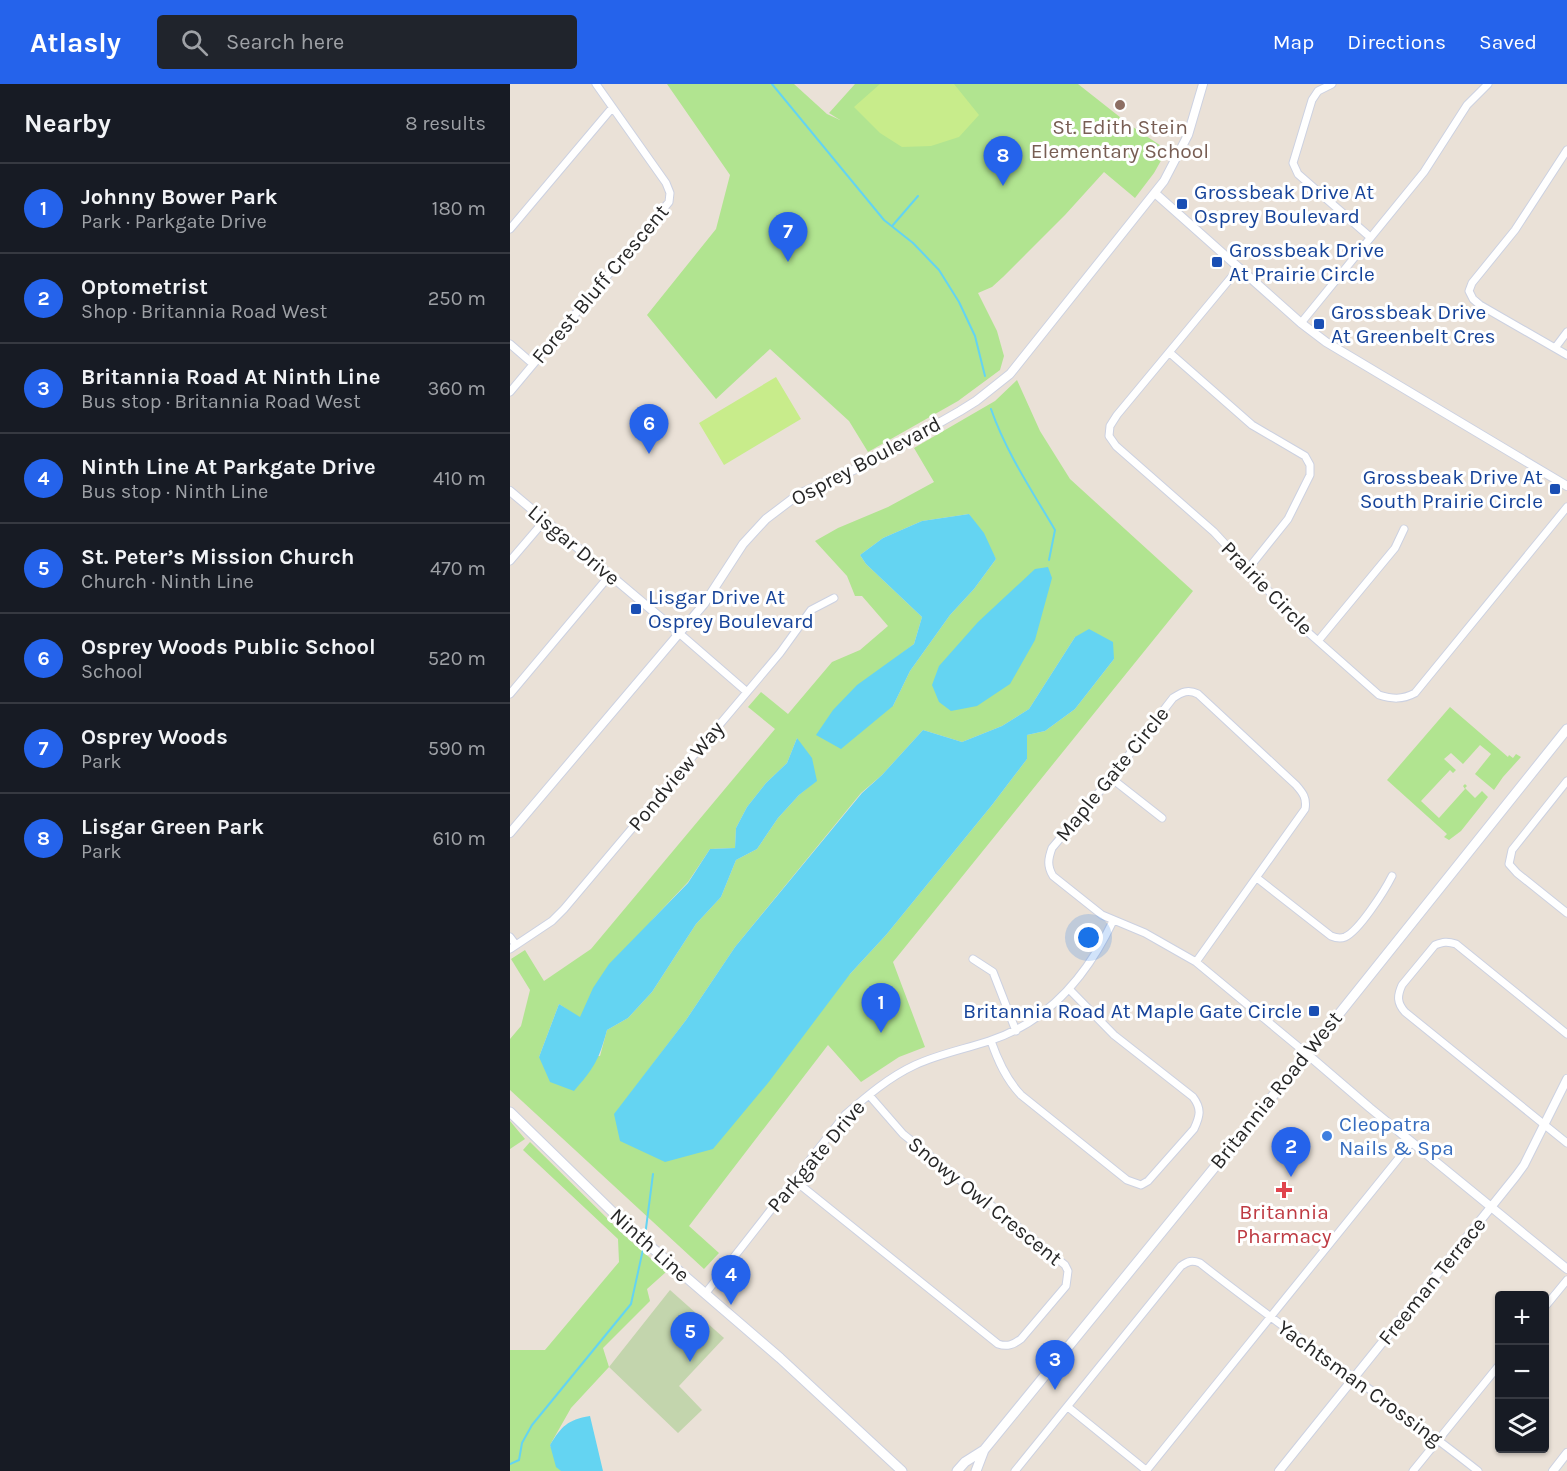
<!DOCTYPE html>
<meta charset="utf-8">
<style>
:root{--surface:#171b24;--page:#20242c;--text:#f1f3f6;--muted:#9ea1a6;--line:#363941;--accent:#2563eb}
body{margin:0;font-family:Karla,sans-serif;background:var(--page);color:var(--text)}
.controls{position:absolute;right:18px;bottom:18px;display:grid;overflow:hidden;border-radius:6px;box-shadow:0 2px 4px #0004}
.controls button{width:54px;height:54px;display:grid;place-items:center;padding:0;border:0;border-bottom:2px solid var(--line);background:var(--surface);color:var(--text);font:30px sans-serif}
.you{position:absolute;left:579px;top:854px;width:21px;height:21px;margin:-15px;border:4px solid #fff;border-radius:50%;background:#1a73e8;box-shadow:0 0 0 9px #1a73e833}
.badge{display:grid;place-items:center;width:39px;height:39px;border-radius:50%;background:var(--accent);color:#fff;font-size:20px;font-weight:700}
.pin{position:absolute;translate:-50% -50px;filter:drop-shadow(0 2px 3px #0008)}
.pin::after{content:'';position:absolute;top:32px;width:21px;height:18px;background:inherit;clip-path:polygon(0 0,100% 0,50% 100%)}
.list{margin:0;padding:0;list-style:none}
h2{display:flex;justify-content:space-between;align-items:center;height:78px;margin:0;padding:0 24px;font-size:26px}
h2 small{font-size:20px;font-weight:400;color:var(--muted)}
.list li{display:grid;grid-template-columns:39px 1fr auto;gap:18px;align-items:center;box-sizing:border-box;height:90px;padding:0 24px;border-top:2px solid var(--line)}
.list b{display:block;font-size:22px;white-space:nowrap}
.list p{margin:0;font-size:20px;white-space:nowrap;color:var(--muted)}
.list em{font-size:20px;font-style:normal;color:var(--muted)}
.icon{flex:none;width:33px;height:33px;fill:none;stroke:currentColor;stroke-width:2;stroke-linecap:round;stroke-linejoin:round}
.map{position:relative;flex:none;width:1057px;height:1387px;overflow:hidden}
header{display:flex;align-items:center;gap:36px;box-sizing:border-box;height:84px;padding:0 30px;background:var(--accent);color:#fff}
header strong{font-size:28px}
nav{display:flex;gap:33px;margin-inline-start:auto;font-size:21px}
.search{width:420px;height:54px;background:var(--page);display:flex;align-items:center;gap:15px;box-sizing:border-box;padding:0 21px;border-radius:6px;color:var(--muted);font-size:22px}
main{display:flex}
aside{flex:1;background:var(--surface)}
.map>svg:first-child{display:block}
.green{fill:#b1e490;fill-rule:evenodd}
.cemetery{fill:#c3d5ad}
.pitch{fill:#c8ec8b}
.water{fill:#64d4f2}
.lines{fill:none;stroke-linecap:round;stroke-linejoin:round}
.stream{stroke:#64d4f2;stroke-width:2}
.minor-casing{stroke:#ccd1e1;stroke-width:9}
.tertiary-casing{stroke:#ccd1e1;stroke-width:10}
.secondary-casing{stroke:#ccd1e1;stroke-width:11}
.minor{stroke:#fff;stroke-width:7}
.tertiary{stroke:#fff;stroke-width:8}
.secondary{stroke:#fff;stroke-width:9}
.education-dot{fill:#8d6e63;stroke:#fff;stroke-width:2}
.transit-dot{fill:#1a4fb4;stroke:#fff;stroke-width:2}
.shop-dot{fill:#3f7fe0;stroke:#fff;stroke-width:2}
.health-dot{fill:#e0444e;stroke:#fff;stroke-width:2}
.labels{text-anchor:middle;stroke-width:6;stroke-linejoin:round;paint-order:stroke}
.education-label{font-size:21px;fill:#785e54;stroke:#fff}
.transit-label{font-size:21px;fill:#164399;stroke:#fff;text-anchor:start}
.street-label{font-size:21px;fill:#272727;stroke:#fff}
.shop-label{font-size:21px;fill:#366cbe;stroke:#fff;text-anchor:start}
.health-label{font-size:21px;fill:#be3a42;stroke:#fff}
</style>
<header>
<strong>Atlasly</strong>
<div class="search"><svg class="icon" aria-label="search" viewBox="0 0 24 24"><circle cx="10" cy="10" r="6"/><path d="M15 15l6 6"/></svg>Search here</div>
<nav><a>Map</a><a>Directions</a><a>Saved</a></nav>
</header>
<main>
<aside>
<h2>Nearby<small>8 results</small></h2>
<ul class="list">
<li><span class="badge">1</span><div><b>Johnny Bower Park</b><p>Park · Parkgate Drive</p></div><em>180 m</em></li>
<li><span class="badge">2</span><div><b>Optometrist</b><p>Shop · Britannia Road West</p></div><em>250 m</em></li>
<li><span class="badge">3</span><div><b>Britannia Road At Ninth Line</b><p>Bus stop · Britannia Road West</p></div><em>360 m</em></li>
<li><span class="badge">4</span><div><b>Ninth Line At Parkgate Drive</b><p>Bus stop · Ninth Line</p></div><em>410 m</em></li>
<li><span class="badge">5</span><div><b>St. Peter’s Mission Church</b><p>Church · Ninth Line</p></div><em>470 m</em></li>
<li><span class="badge">6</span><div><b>Osprey Woods Public School</b><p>School</p></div><em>520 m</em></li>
<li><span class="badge">7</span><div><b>Osprey Woods</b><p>Park</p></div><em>590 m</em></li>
<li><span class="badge">8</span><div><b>Lisgar Green Park</b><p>Park</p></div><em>610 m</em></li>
</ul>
</aside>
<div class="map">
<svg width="1057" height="1387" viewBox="0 0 1057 1387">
<rect width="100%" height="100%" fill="#eae1d7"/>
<path class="green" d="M157 0H284L317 30 330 36 319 29 345 0H568L620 41 657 66 644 89 625 114 594 88 555 131 493 193 482 203 468 209 487 247 494 272 490 286 448 317 358 368 339 337 260 265 206 315 137 231 206 145 220 91Z
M507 296 530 347 560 395 683 507 383 878 415 963 389 973 351 998 318 961 179 1142 209 1169 194 1185 0 1006V955L11 942 20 906 1 875 15 866 34 897 81 865 265 645 238 623 251 608 278 630 322 578 350 566 378 542 352 512H345L337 492 305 457 328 444 378 423 424 398 404 364 485 317ZM459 430 486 475 464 505 440 531 400 587 383 622 382 577 404 560 412 533 356 480 350 471 373 454 412 437ZM565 553 604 575 565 625 535 647 517 651V675L482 721 376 851 340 890 105 1030 176 936 225 863 351 709 372 691 413 646 452 658 492 642 519 625ZM287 654 306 697 289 711 268 734 247 765 226 776 211 813 186 840 142 908 118 934 97 946 90 972 29 973 49 920 70 934 143 835 178 798 200 765 225 764 226 744 237 723 256 699 277 679Z
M940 623 998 673 999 671 1003 674 1006 670 1011 673 993 693 984 706 965 690 981 670 970 661 953 680 941 669 934 675 946 686 943 689 940 686 911 717 929 734 955 705 953 702 955 700 957 702 955 704 965 714 972 707 978 713 951 747 939 756 934 753 937 750 877 696Z
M0 1037 15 1055 0 1065Z
M20 1058 113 1150 156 1188 137 1205 140 1217 93 1264 99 1283 61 1324 40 1361 51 1387H0V1266H35L109 1178 108 1155 13 1066Z"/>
<path class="cemetery" d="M160 1206 214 1254 169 1302 192 1326 168 1349 99 1283Z"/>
<path class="pitch" d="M370 0H444L469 31 449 53 421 62 392 63 370 49 344 23Z
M266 293 291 335 214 381 189 339Z"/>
<path class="water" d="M459 430 474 449 486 475 464 505 440 531 400 587 383 622 331 665 306 651 323 626 347 601 404 560 412 533 356 480 350 471 373 454 412 437Z
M538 483 542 494 525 556 500 600 467 622 441 627 429 618 422 601 429 582 468 538 525 485Z
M579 545 603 558 604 575 565 625 535 647 517 651V675L482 721 376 851 340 890 258 999 203 1065 155 1078 110 1057 104 1030 176 936 225 863 352 709 372 691 413 646 452 658 492 642 519 625 565 553Z
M287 654 302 674 307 697 289 711 268 734 247 765 226 776 211 813 186 840 142 908 118 934 97 946C89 976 84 984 64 1007L40 998 29 973 49 920 70 933 83 904 99 880 178 799 200 765 225 764 226 744 237 723 256 699 277 679Z
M80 1332 93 1387H51L46 1383 40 1361C52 1342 57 1336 80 1332Z"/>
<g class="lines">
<path class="stream" d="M262 0 374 136 403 159 429 186 449 218 465 252 475 292
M383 141 408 112
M481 325C496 368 522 407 545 446L539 476
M135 1152 143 1090
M0 1380 9 1376 12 1359 22 1341 121 1220 134 1161"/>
<g class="minor-casing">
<path id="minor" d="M822 0 808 7 802 16 783 79 788 90 860 153
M1057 66 1005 146 962 199 959 207 963 215 970 221 1057 271
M0 145 102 24
M729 184 607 331 600 342 599 352 606 362 704 448 791 542 869 611C882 615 892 616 905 609L1057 423
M791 239 914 88 957 21 978 0
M0 260 23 280
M1045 264 1057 248
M660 269 742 341 795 372 800 381V391L778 435 738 485
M0 308 159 118 160 109 156 99 86 0
M0 477 35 436
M169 549 237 608
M808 557 885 464 894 445
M0 610 100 491
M601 694 652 734
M1057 697 1002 766 999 780 1007 789 1057 829
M747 794 821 852C826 854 830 855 835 853 849 847 875 806 882 792
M0 853 6 861
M0 865 42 837 54 825 270 569 301 526 324 514
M463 875 483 888 506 947
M686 878 795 725C797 714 793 709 786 701L688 610C678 605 672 608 663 614L601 694 542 764C538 775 537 782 543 792L592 831 635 849 686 878 797 970
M1057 950 946 860C937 857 933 858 925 861L892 901C887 912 887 919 895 928L1057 1059
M481 957C488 977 496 995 511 1011L617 1096 631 1101 638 1097 684 1045C690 1032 692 1025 683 1013L604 951 560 906
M284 1096 488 1260C497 1263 503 1261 511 1255L556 1202 558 1187 555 1181 393 1050 359 1011
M195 1210 335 1031C357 1012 379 993 405 981 429 970 455 965 479 957 538 938 577 892 603 837
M1034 1224 1057 1196
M558 1323 637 1387
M505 1387 671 1182C678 1177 682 1176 690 1179 781 1251 877 1315 968 1387
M636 1387 901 1059
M903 1387 990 1280"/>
</g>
<g class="tertiary-casing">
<path id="tertiary" d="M646 110 791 239 816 258 1057 402
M0 407 169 549
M0 749 194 520 233 460 256 435 289 410 357 380 450 327 466 317 500 290 654 97 678 51 693 0
M797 970 860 1024 1057 1185
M769 1387 1006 1092 1014 1081 1057 995
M1043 1387 1057 1369"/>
</g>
<g class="secondary-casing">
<path id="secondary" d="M0 1028 119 1144 270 1274 392 1387
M447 1387 455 1378 474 1366
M466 1387 474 1366 797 970 1057 645"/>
</g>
<use href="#minor" class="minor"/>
<use href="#tertiary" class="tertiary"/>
<use href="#secondary" class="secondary"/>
</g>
<circle class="education-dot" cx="610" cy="21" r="6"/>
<g class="transit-dot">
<rect x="666" y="114" width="12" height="12" rx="3"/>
<rect x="701" y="172" width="12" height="12" rx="3"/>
<rect x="803" y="234" width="12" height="12" rx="3"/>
<rect x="1039" y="399" width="12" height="12" rx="3"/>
<rect x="120" y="519" width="12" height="12" rx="3"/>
<rect x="798" y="921" width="12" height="12" rx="3"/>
</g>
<circle class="shop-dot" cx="817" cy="1052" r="6"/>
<path class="health-dot" d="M771 1097h6v6h6v6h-6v6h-6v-6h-6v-6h6z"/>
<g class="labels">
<g class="education-label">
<text x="610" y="50">St. Edith Stein<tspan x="610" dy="24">Elementary School</tspan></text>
</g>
<g class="transit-label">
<text x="684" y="115">Grossbeak Drive At<tspan x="684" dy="24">Osprey Boulevard</tspan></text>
<text x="719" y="173">Grossbeak Drive<tspan x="719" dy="24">At Prairie Circle</tspan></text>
<text x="821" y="235">Grossbeak Drive<tspan x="821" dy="24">At Greenbelt Cres</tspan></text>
<text x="1033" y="400" text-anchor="end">Grossbeak Drive At<tspan x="1033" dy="24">South Prairie Circle</tspan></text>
<text x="138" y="520">Lisgar Drive At<tspan x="138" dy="24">Osprey Boulevard</tspan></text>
<text x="792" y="934" text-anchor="end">Britannia Road At Maple Gate Circle</text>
</g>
<g class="street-label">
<text transform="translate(90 200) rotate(-50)" y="7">Forest Bluff Crescent</text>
<text transform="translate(356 377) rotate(-28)" y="7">Osprey Boulevard</text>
<text transform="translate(64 461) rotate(40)" y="7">Lisgar Drive</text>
<text transform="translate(757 504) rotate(46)" y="7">Prairie Circle</text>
<text transform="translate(602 690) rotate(-51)" y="7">Maple Gate Circle</text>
<text transform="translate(166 692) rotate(-50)" y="7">Pondview Way</text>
<text transform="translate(766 1006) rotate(-51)" y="7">Britannia Road West</text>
<text transform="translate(306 1072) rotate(-50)" y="7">Parkgate Drive</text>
<text transform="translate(475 1117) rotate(39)" y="7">Snowy Owl Crescent</text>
<text transform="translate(140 1161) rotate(42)" y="7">Ninth Line</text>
<text transform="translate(922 1197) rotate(-51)" y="7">Freeman Terrace</text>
<text transform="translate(850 1299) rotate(36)" y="7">Yachtsman Crossing</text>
</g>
<g class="shop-label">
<text x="829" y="1047">Cleopatra<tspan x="829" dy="24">Nails &amp; Spa</tspan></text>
</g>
<g class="health-label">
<text x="774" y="1135">Britannia<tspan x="774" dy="24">Pharmacy</tspan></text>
</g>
</g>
</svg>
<div class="controls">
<button>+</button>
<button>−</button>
<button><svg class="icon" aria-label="layers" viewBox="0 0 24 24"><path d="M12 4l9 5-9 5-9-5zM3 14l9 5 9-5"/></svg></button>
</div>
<div class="you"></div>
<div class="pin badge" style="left:371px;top:949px">1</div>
<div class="pin badge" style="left:781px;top:1093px">2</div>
<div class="pin badge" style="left:545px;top:1306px">3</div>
<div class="pin badge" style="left:221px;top:1221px">4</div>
<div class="pin badge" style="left:180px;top:1278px">5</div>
<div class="pin badge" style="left:139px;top:370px">6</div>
<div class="pin badge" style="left:278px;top:178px">7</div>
<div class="pin badge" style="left:493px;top:102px">8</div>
</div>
</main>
